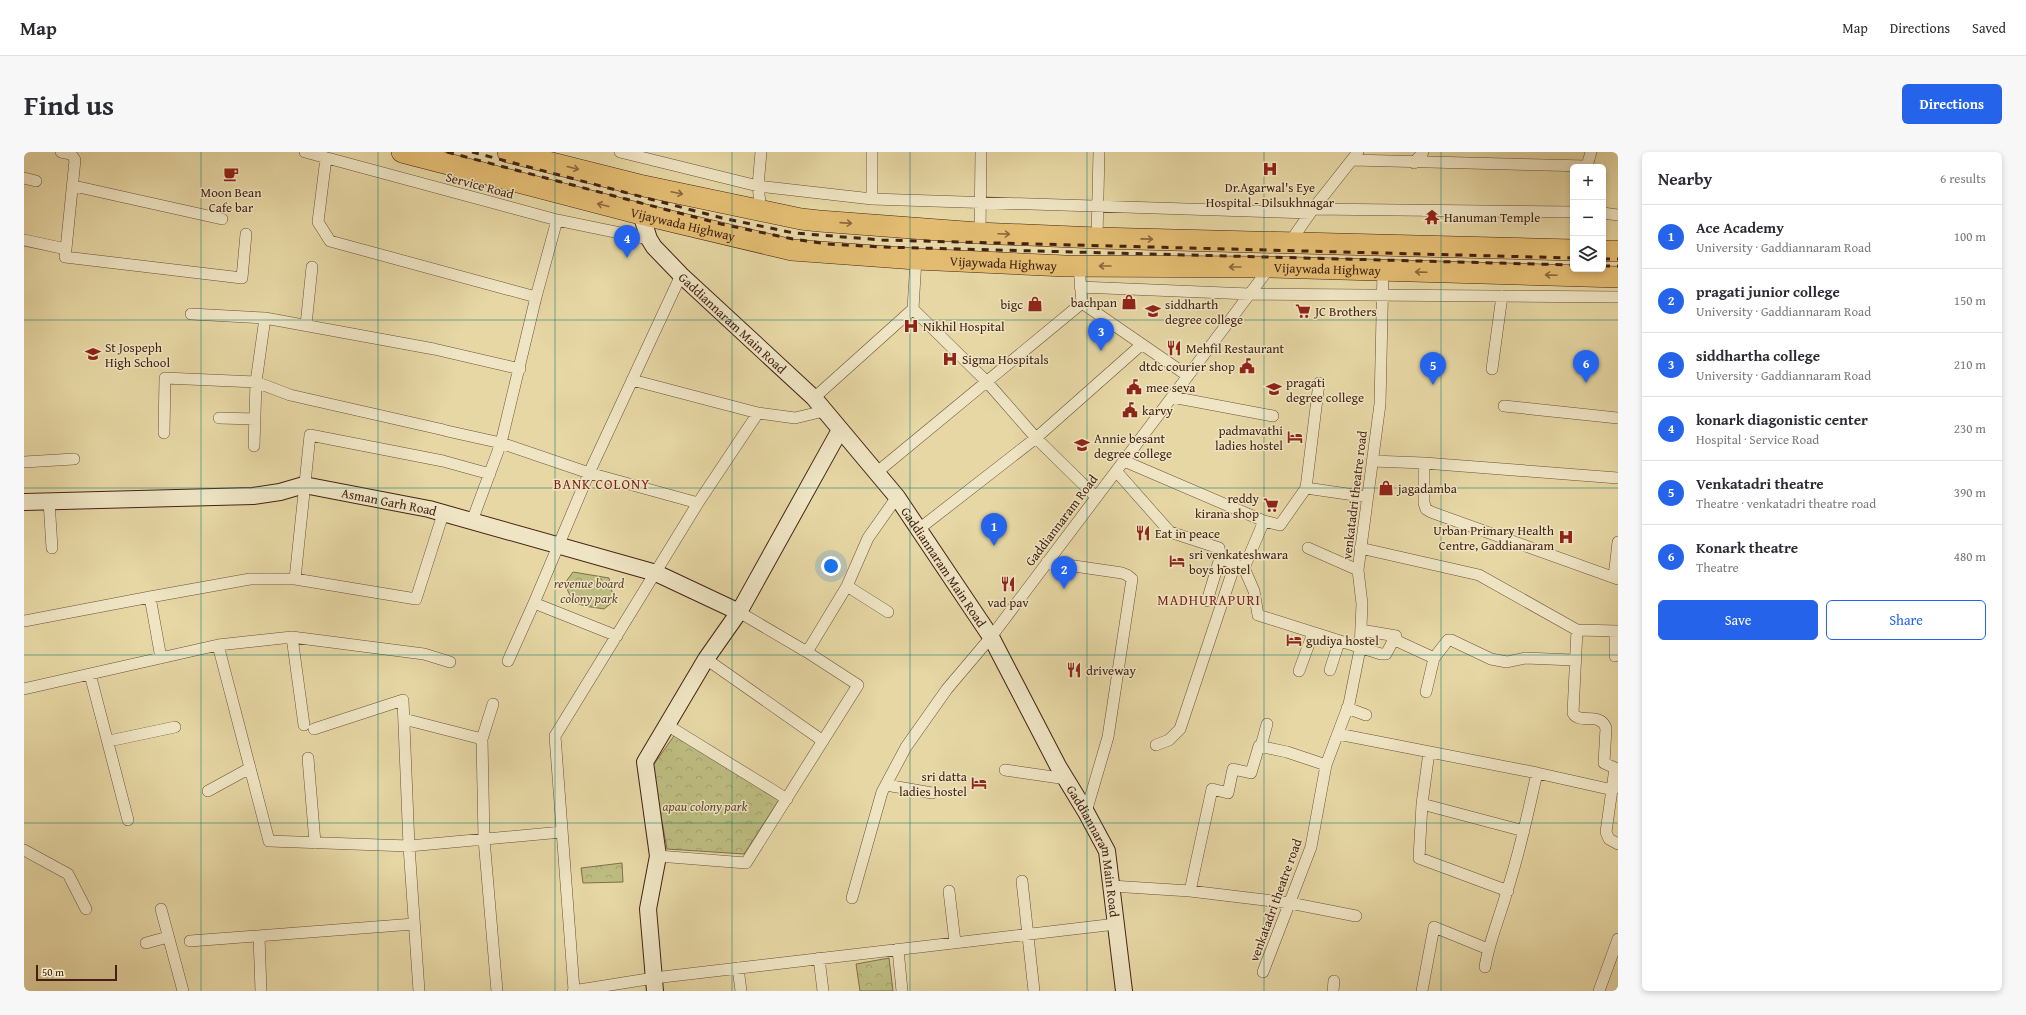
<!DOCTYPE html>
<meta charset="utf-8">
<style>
:root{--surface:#fff;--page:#f7f7f7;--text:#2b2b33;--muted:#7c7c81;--line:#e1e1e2;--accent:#2563eb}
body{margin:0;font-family:"Gentium Book Plus",serif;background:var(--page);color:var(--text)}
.controls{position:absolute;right:12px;top:12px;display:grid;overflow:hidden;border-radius:6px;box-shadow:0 2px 6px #0003}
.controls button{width:36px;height:36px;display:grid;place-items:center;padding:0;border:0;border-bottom:1px solid var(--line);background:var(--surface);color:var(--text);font:20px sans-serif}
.scale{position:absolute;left:12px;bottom:10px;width:81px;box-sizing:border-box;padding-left:4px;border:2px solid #442213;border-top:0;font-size:11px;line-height:14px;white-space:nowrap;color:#442213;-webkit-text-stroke:3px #efe5c4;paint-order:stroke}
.you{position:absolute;left:807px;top:414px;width:14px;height:14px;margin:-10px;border:3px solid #fff;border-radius:50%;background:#1a73e8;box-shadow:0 0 0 6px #1a73e833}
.badge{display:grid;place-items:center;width:26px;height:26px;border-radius:50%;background:var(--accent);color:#fff;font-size:13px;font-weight:700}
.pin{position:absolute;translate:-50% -33px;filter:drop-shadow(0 1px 2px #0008)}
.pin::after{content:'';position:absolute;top:21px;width:14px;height:12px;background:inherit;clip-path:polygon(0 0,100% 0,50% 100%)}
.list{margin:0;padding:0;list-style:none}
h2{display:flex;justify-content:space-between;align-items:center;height:52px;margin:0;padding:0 16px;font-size:17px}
h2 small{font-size:13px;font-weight:400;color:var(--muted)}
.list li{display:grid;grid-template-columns:26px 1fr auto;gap:12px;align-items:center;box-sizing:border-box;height:64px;padding:0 16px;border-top:1px solid var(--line)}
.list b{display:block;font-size:15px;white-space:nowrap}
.list p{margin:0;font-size:13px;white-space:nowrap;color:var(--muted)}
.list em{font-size:13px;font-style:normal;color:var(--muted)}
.actions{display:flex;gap:8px;padding:12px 16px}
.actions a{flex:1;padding:9px 0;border:1px solid var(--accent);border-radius:6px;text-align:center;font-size:14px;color:var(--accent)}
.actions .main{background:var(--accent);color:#fff}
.icon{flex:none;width:22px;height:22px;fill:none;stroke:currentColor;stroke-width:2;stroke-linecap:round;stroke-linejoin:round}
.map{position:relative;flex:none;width:1594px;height:839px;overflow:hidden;border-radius:6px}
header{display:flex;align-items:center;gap:24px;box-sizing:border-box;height:56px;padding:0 20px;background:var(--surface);border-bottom:1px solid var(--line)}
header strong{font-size:19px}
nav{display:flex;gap:22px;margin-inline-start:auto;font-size:14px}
.intro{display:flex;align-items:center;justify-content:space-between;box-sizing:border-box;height:96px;padding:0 24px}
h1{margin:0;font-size:28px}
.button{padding:10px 18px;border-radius:6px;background:var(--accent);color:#fff;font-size:14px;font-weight:700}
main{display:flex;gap:24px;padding:0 24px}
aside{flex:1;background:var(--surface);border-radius:6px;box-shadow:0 2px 6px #0003}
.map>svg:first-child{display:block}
.park{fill:url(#park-crowns);stroke:#806f4a}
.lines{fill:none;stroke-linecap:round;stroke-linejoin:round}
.street-casing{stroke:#6c4f37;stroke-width:12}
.secondary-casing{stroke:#442213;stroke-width:18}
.highway-casing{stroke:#442213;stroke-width:22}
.street{stroke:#efe5c4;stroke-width:11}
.secondary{stroke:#efe5c4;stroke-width:16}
.highway{stroke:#e3bc72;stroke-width:21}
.rail{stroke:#442213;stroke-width:3;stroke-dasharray:7 7;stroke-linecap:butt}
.oneway{stroke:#8c673e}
.grid{fill:none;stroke:#0f766e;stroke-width:1;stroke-opacity:0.55}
.labels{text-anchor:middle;stroke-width:3;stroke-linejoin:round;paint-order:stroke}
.street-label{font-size:13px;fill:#442213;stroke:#efe5c4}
.poi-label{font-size:13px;fill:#442213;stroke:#efe5c4;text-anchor:start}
.park-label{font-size:13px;font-style:italic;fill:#62482e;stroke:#efe5c4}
.neighbourhood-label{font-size:14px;letter-spacing:1px;fill:#7a1f14;stroke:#efe5c4}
</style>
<header>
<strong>Map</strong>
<nav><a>Map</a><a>Directions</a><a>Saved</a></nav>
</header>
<div class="intro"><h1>Find us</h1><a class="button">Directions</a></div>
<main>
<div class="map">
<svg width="1594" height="839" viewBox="0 0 1594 839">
<defs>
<pattern id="park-crowns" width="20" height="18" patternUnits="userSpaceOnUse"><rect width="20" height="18" fill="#bdbc80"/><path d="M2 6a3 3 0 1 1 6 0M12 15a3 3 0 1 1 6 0" fill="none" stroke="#a4a16e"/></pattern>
</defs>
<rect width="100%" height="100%" fill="#e6d7a4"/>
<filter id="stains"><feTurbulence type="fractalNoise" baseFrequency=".005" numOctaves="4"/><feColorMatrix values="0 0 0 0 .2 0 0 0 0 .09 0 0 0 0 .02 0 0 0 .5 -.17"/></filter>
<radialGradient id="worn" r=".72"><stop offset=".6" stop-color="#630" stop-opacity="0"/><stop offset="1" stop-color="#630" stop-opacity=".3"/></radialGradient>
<path class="park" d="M549 420 585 426 590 449 580 457C557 453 549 456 541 431Z
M652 581 755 648 720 702 643 697 628 615Z
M598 711 599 730 559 731 557 716Z
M865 806 869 839H836L832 812Z"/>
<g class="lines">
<g class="street-casing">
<path id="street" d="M37 0 47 2 51 8 42 97
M281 0 533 68 625 87
M596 0 734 34 848 47 1286 61
M302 6 294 70 306 89 512 145
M1328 8 1563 14 1567 0
M1390 11 1399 0
M0 26 12 29
M50 34 198 67
M848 47V0
M1289 57 1549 60
M737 59 734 34 737 0
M1579 61 1594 63
M956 81 957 0
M1073 86 1075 0
M0 88 42 97 41 105 218 126 222 82
M1266 90 1289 57 1334 0
M1056 135 1226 142 1594 145
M1058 151 1164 224
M889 157 963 230 1012 286 1072 345
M167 162 241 166 410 197 496 217
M282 173 288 115
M1468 217 1478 144
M608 228 734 261 771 266 800 259
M1148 245 1249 264
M790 246 889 157 892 107
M1480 254 1594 266
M195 266 231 267
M423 279 477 291 565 321 674 351
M140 281 141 226 232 230 266 243 420 278
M230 294 232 230 241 166
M1100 309 1240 369 1256 373 1282 336 1295 231
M1348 309 1400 311 1594 326
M0 310 50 307
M1400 311V351L1402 357 1407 360 1594 427
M1092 319 1146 380 1195 396 1196 406 1220 416 1230 439 1234 463 1357 502H1362L1369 489 1371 488 1410 506 1402 540
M852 321 1058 151 1055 114
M1282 336 1344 345
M25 349 28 396
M448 369 477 291 512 145 533 68
M895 377 1012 286 1117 193
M1284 396 1334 418
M1336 396 1455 423 1553 478 1594 479
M1023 410 1098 421 1103 423 1108 427 1084 585 1062 660
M1220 416 1240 369
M1590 425 1594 390
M271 427 286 283 419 309 466 322
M823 434 864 460
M126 445 137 506
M1183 449 1196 406
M510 451 593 484
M715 460 783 500 823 434 844 386 873 345
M0 469 126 445 226 427H271L392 447 419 362
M1337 478 1372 484
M1553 478 1549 561C1555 573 1576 559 1582 576L1580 611 1591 616 1582 680 1585 687 1594 692
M1591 479V504
M268 485 280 573
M194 493 245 689 385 694 538 680
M1410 506 1424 488H1427L1467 507 1483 510 1501 506 1550 508
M682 507 799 589
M484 509 510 451 565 321 657 123
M1306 518 1315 490
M1275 519 1289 481
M66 522 104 668
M0 537 194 493 268 485 400 502 426 510
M469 552 458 587 460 687 473 839
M1323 556 1342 563
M380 567 458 587
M643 573 763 647
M290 577 379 548 385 694 395 839
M1314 582 1513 621 1589 638
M85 589 151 575
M1132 593 1145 588 1156 577 1211 412
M1237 594 1243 572
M1405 600 1398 652 1395 706 1484 739
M284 606 291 691
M981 618 1043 627
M862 633 908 641
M184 639 226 616
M1398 652 1500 679
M0 698 44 722 62 757
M634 704 722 711 834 533 783 500
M998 729 1010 839
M1087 734 1166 739 1266 751 1332 764
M925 739 931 790
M1166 739 1188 637 1204 641 1209 617 1227 621 1235 594 1263 600 1302 613
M828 746 858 640 882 595 923 537 967 485 1246 115
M137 757 159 839
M235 784 237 839
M166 789 390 772
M122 791 144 785
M874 797 878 839
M795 806 799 839
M1461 815C1465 789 1476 765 1483 739 1496 700 1504 660 1513 621
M714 816 717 839
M1239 820 1287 695 1302 613 1325 552 1336 497 1338 452 1334 418 1356 252 1359 119
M550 838 531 584 674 351 734 261
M549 839 630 826 1092 772
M1309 839 1310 829
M1398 839 1410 775 1464 797
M1575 839 1594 787"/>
</g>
<g class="secondary-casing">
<g id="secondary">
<path id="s1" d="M617 62 625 87 630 95 657 123 790 246 873 345 967 485 1034 614 1062 660 1083 699 1100 839"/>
<path id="s2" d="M0 350 229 344 256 340 280 333 405 357 632 421 715 460"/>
<path d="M631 839 624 757 634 704 621 610 682 507 715 460 816 278"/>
</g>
</g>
<g class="highway-casing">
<g id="highway">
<path id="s3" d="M378 0 617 62 768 98 892 107 1041 114 1246 115 1594 125"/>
<path d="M484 0 615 33 777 67 795 69 954 81 1073 86 1549 98"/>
<path d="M1579 99H1594"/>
</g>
</g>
<use href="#street" class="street"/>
<use href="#secondary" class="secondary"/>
<use href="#highway" class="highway"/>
<path class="rail" d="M423 0 697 72 769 87 803 92 858 95 1549 113
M448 0 698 66 770 81 858 88 1549 106
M1579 107H1594
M1579 114H1594"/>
</g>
<defs><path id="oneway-shaft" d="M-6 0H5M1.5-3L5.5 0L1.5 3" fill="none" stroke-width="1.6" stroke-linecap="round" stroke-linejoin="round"/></defs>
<g class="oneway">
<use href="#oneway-shaft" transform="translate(549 16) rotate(14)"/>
<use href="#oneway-shaft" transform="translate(653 41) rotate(12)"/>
<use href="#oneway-shaft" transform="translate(579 53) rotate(-166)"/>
<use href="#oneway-shaft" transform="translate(822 71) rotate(4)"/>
<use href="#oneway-shaft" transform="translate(980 82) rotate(2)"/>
<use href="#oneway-shaft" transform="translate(1123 87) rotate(1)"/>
<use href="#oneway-shaft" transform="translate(1081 114) rotate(-180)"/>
<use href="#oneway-shaft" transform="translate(1211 115) rotate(-180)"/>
<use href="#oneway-shaft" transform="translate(1397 120) rotate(-178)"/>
<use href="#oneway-shaft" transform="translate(1527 123) rotate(-178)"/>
</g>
<path class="grid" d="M177 0V839M354 0V839M531 0V839M708 0V839M886 0V839M1063 0V839M1240 0V839M1417 0V839M0 168H1594M0 336H1594M0 503H1594M0 671H1594"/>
<defs>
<g id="hospital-bare" transform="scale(1.2)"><path d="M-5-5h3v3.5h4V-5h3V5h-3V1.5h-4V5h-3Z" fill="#8f2418" stroke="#efe5c4" stroke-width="2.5" paint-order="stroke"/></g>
<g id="cafe-bare" transform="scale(1.2)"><path d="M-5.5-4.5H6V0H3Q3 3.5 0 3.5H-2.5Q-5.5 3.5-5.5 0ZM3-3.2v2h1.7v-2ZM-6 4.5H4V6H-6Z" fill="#8f2418" stroke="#efe5c4" stroke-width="2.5" paint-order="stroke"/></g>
<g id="temple-bare" transform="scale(1.2)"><path d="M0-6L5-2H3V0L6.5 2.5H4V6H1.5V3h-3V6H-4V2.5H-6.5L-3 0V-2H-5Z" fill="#8f2418" stroke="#efe5c4" stroke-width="2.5" paint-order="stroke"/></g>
<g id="shop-bare" transform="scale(1.2)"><path d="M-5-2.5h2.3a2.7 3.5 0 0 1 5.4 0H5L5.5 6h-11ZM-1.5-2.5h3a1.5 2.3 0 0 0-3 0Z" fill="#8f2418" stroke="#efe5c4" stroke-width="2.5" paint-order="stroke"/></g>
<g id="university-bare" transform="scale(1.2)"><path d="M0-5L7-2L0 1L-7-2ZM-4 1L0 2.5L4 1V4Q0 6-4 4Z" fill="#8f2418" stroke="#efe5c4" stroke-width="2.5" paint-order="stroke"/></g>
<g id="supermarket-bare" transform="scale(1.2)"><path d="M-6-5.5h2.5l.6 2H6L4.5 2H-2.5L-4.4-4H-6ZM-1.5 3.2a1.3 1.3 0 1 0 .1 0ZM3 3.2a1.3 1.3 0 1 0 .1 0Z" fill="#8f2418" stroke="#efe5c4" stroke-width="2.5" paint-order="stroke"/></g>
<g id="restaurant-bare" transform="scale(1.2)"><path d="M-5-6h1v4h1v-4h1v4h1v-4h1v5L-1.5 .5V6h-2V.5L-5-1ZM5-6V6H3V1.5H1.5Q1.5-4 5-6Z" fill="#8f2418" stroke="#efe5c4" stroke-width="2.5" paint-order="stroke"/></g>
<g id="school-bare" transform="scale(1.2)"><path d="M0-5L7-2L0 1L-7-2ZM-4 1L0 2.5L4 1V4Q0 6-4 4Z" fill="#8f2418" stroke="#efe5c4" stroke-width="2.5" paint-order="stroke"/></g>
<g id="civic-bare" transform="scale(1.2)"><path d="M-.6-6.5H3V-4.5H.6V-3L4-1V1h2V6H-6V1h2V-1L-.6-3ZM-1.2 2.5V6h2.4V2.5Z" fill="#8f2418" stroke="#efe5c4" stroke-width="2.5" paint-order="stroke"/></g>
<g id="hotel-bare" transform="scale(1.2)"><path d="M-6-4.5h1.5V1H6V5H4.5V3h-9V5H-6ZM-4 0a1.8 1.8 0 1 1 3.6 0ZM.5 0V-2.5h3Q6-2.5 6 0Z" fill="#8f2418" stroke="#efe5c4" stroke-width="2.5" paint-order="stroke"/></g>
</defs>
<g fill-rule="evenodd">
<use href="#hospital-bare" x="1246" y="17"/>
<use href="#cafe-bare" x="207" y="22"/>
<use href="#temple-bare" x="1408" y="65"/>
<use href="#shop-bare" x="1105" y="150"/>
<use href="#shop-bare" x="1011" y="152"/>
<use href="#university-bare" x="1129" y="159"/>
<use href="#supermarket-bare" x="1279" y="159"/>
<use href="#hospital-bare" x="887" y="174"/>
<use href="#restaurant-bare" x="1150" y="196"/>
<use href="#school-bare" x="69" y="202"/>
<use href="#hospital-bare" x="926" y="207"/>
<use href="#civic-bare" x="1223" y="214"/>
<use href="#civic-bare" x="1110" y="235"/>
<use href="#university-bare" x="1250" y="237"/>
<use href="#civic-bare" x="1106" y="258"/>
<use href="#hotel-bare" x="1271" y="285"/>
<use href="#university-bare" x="1058" y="293"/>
<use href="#shop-bare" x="1362" y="336"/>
<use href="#supermarket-bare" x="1247" y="353"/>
<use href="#restaurant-bare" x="1119" y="381"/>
<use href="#hospital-bare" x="1542" y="385"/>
<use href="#hotel-bare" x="1153" y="409"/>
<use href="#restaurant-bare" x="984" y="432"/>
<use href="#hotel-bare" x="1270" y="488"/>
<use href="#restaurant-bare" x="1050" y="518"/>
<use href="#hotel-bare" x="955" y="631"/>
</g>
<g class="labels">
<g class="street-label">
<text transform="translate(456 33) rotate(15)" y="5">Service Road</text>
<text dy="5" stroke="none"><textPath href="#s3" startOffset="290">Vijaywada Highway</textPath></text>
<text dy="5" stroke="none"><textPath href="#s3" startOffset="614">Vijaywada Highway</textPath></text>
<text dy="5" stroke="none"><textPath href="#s3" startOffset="938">Vijaywada Highway</textPath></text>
<text dy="5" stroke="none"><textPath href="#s1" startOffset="145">Gaddiannaram Main Road</textPath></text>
<text transform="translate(1330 343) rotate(-83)" y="5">venkatadri theatre road</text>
<text dy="5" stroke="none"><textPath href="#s2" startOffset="368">Asman Garh Road</textPath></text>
<text transform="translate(1037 368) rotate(-53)" y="5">Gaddiannaram Road</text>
<text dy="5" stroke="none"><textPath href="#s1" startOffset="469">Gaddiannaram Main Road</textPath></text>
<text dy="5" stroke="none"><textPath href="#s1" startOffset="793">Gaddiannaram Main Road</textPath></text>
<text transform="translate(1251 748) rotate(-70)" y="5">venkatadri theatre road</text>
</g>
<g class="poi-label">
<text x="1246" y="40" text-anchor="middle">Dr.Agarwal's Eye<tspan x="1246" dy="15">Hospital - Dilsukhnagar</tspan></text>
<text x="207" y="45" text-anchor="middle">Moon Bean<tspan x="207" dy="15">Cafe bar</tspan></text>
<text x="1420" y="70">Hanuman Temple</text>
<text x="1093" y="155" text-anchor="end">bachpan</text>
<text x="999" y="157" text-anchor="end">bigc</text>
<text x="1141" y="157">siddharth<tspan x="1141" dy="15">degree college</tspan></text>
<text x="1291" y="164">JC Brothers</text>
<text x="899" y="179">Nikhil Hospital</text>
<text x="81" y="200">St Jospeph<tspan x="81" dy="15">High School</tspan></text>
<text x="1162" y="201">Mehfil Restaurant</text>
<text x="938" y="212">Sigma Hospitals</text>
<text x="1211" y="219" text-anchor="end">dtdc courier shop</text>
<text x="1262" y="235">pragati<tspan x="1262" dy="15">degree college</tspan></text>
<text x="1122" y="240">mee seva</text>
<text x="1118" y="263">karvy</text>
<text x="1259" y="283" text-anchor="end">padmavathi<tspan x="1259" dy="15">ladies hostel</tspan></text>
<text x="1070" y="291">Annie besant<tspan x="1070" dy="15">degree college</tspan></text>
<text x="1374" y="341">jagadamba</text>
<text x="1235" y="351" text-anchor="end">reddy<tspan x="1235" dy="15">kirana shop</tspan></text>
<text x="1530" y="383" text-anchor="end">Urban Primary Health<tspan x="1530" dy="15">Centre, Gaddianaram</tspan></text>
<text x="1131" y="386">Eat in peace</text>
<text x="1165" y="407">sri venkateshwara<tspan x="1165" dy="15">boys hostel</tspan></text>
<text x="984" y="455" text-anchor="middle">vad pav</text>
<text x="1282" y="493">gudiya hostel</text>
<text x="1062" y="523">driveway</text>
<text x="943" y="629" text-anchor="end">sri datta<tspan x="943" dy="15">ladies hostel</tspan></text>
</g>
<g class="park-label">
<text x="565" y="436">revenue board<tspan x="565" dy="15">colony park</tspan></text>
<text x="681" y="659">apau colony park</text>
</g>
<g class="neighbourhood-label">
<text x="578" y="337">BANK COLONY</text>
<text x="1185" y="453">MADHURAPURI</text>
</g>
</g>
<rect width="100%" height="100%" filter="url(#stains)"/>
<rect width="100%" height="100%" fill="url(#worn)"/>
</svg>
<div class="controls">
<button>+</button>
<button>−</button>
<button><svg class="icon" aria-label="layers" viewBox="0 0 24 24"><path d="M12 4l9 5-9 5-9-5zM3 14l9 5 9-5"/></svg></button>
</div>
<div class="scale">50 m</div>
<div class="you"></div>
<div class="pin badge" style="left:970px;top:394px">1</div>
<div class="pin badge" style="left:1040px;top:437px">2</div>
<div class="pin badge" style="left:1077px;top:199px">3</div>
<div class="pin badge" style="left:603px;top:106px">4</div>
<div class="pin badge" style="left:1409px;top:233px">5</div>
<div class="pin badge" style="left:1562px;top:231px">6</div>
</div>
<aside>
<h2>Nearby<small>6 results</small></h2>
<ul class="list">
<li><span class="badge">1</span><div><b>Ace Academy</b><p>University · Gaddiannaram Road</p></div><em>100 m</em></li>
<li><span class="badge">2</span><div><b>pragati junior college</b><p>University · Gaddiannaram Road</p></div><em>150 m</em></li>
<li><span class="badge">3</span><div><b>siddhartha college</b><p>University · Gaddiannaram Road</p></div><em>210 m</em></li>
<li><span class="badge">4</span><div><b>konark diagonistic center</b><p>Hospital · Service Road</p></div><em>230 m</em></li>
<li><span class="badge">5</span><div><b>Venkatadri theatre</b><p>Theatre · venkatadri theatre road</p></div><em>390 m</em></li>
<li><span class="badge">6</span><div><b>Konark theatre</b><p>Theatre</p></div><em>480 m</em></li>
</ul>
<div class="actions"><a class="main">Save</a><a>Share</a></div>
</aside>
</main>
